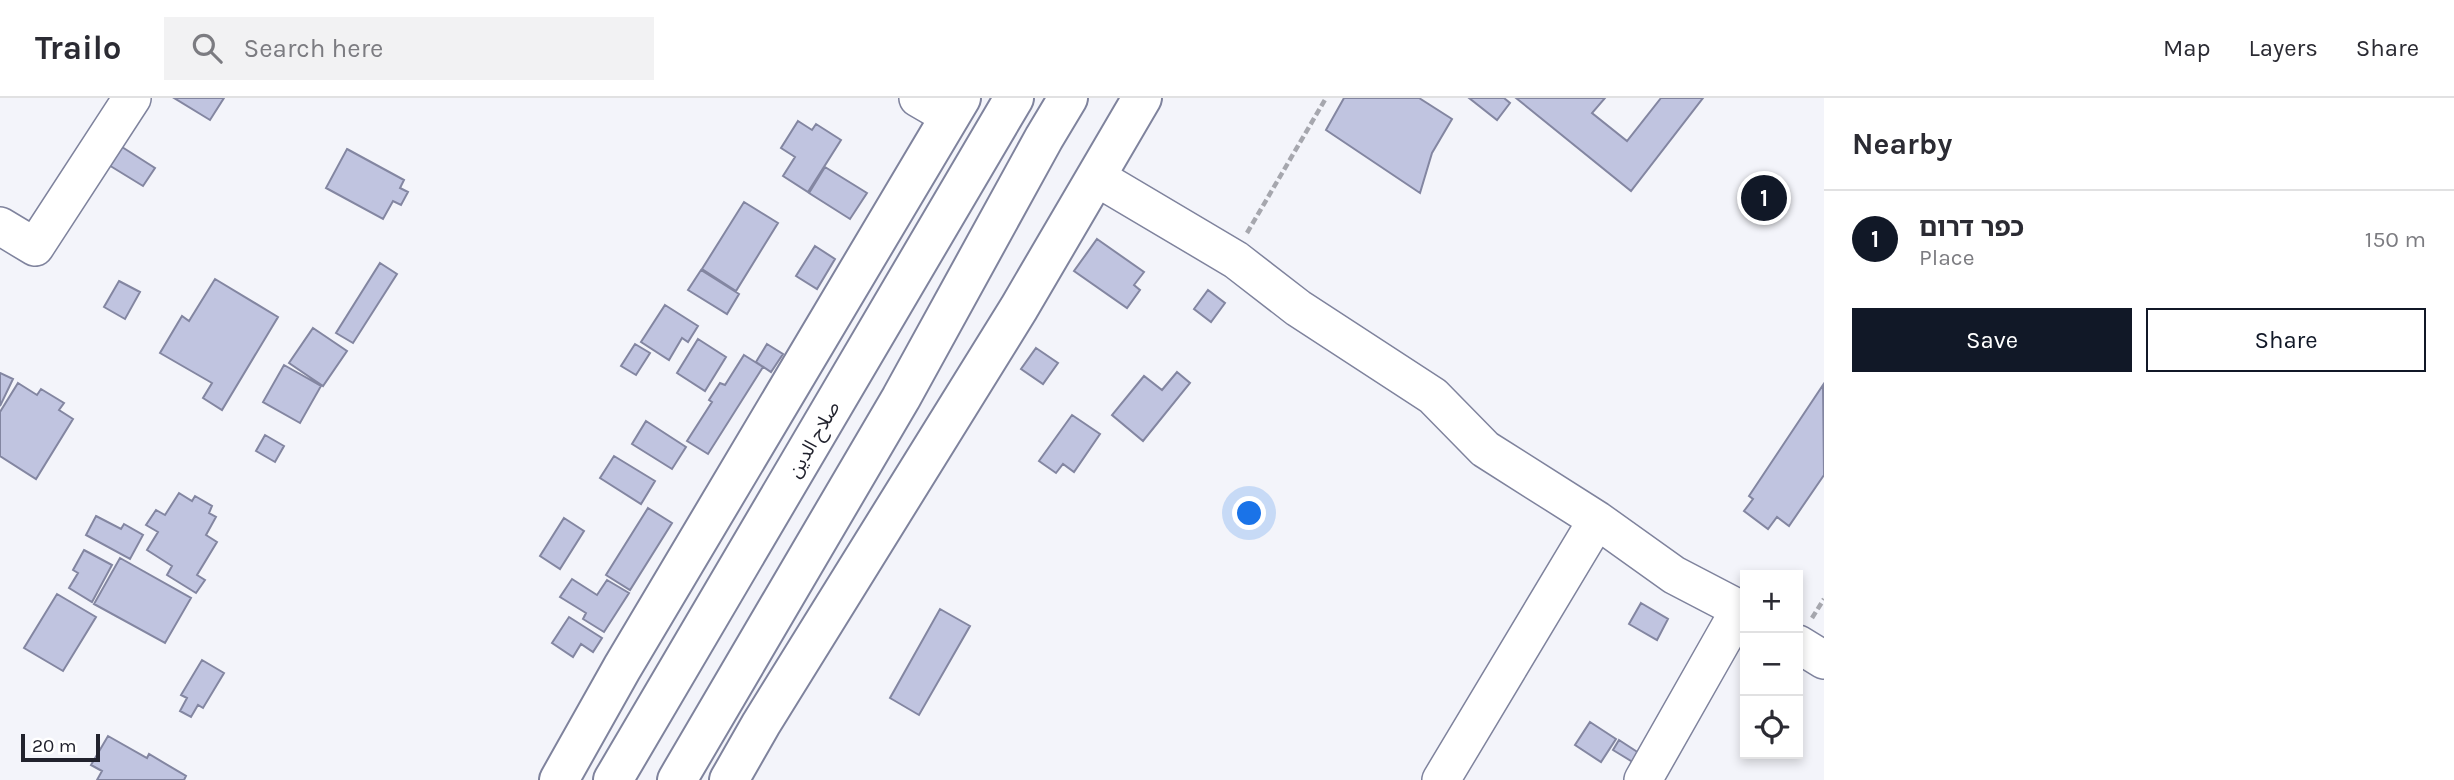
<!DOCTYPE html>
<meta charset="utf-8">
<style>
:root{--surface:#fff;--page:#f2f2f3;--text:#2b2b33;--muted:#7c7c81;--line:#e1e1e2;--accent:#111827}
body{margin:0;font-family:Karla,"Noto Sans Arabic","Noto Sans Hebrew",sans-serif;background:var(--page);color:var(--text)}
.controls{position:absolute;right:21px;bottom:21px;display:grid;overflow:hidden;border-radius:0px;box-shadow:0 4px 10px #0003}
.controls button{width:63px;height:63px;display:grid;place-items:center;padding:0;border:0;border-bottom:2px solid var(--line);background:var(--surface);color:var(--text);font:35px sans-serif}
.scale{position:absolute;left:21px;bottom:18px;width:79px;box-sizing:border-box;padding-left:7px;border:4px solid #21222d;border-top:0;font-size:19px;line-height:24px;white-space:nowrap;color:#21222d;-webkit-text-stroke:5px #fff;paint-order:stroke}
.you{position:absolute;left:1250px;top:416px;width:24px;height:24px;margin:-18px;border:5px solid #fff;border-radius:50%;background:#1a73e8;box-shadow:0 0 0 10px #1a73e833}
.badge{display:grid;place-items:center;width:46px;height:46px;border-radius:50%;background:var(--accent);color:#fff;font-size:23px;font-weight:700}
.pin{position:absolute;translate:-50% -50%;border:4px solid #fff;box-shadow:0 2px 7px #0006}
.list{margin:0;padding:0;list-style:none}
h2{display:flex;justify-content:space-between;align-items:center;height:91px;margin:0;padding:0 28px;font-size:30px}
h2 small{font-size:23px;font-weight:400;color:var(--muted)}
.list li{display:grid;grid-template-columns:46px 1fr auto;gap:21px;align-items:center;box-sizing:border-box;height:98px;padding:0 28px;border-top:2px solid var(--line)}
.list b{display:block;font-size:26px;white-space:nowrap}
.list p{margin:0;font-size:23px;white-space:nowrap;color:var(--muted)}
.list em{font-size:23px;font-style:normal;color:var(--muted)}
.actions{display:flex;gap:14px;padding:21px 28px}
.actions a{flex:1;padding:16px 0;border:2px solid var(--accent);border-radius:0px;text-align:center;font-size:24px;color:var(--accent)}
.actions .main{background:var(--accent);color:#fff}
.icon{flex:none;width:38px;height:38px;fill:none;stroke:currentColor;stroke-width:2;stroke-linecap:round;stroke-linejoin:round}
.map{position:relative;flex:none;width:1824px;height:682px;overflow:hidden}
header{display:flex;align-items:center;gap:42px;box-sizing:border-box;height:98px;padding:0 35px;background:var(--surface);border-bottom:2px solid var(--line)}
header strong{font-size:33px}
nav{display:flex;gap:38px;margin-inline-start:auto;font-size:24px}
.search{width:490px;height:63px;background:var(--page);display:flex;align-items:center;gap:18px;box-sizing:border-box;padding:0 24px;border-radius:0px;color:var(--muted);font-size:26px}
main{display:flex}
aside{flex:1;background:var(--surface)}
.map>svg:first-child{display:block}
.building{fill:#c0c4e0;stroke:#8386a1;stroke-width:2}
.lines{fill:none;stroke-linecap:round;stroke-linejoin:round}
.minor-casing{stroke:#7f839d;stroke-width:40}
.major-casing{stroke:#7f839d;stroke-width:42}
.highway-casing{stroke:#7f839d;stroke-width:42}
.path{stroke:#a6a7ae;stroke-width:4.5;stroke-dasharray:7 3.5;stroke-linecap:butt}
.minor{stroke:#fff;stroke-width:37}
.major{stroke:#fff;stroke-width:38}
.highway{stroke:#fff;stroke-width:38}
.labels{text-anchor:middle;stroke-width:7;stroke-linejoin:round;paint-order:stroke}
.street-label{font-size:19px;fill:#21222d;stroke:#fff}
</style>
<header>
<strong>Trailo</strong>
<div class="search"><svg class="icon" aria-label="search" viewBox="0 0 24 24"><circle cx="10" cy="10" r="6"/><path d="M15 15l6 6"/></svg>Search here</div>
<nav><a>Map</a><a>Layers</a><a>Share</a></nav>
</header>
<main>
<div class="map">
<svg width="1824" height="682" viewBox="0 0 1824 682">
<rect width="100%" height="100%" fill="#f3f4fa"/>
<path class="building" d="M174 0H224L210 22Z
M1344 0H1419L1452 21 1432 55 1420 95 1326 32Z
M1469 0H1504L1510 5 1497 22Z
M1516 0H1605L1592 15 1627 43 1661 0H1703L1631 93Z
M798 23 812 32 816 26 841 42 808 94 783 78 795 59 781 50Z
M111 42 155 70 143 88 99 61Z
M347 51 404 82 400 90 408 94 401 107 393 103 383 121 326 90Z
M825 69 867 95 850 121 809 95Z
M744 104 778 125 736 193 702 171Z
M1097 141 1144 174 1134 187 1140 192 1127 210 1074 173Z
M815 148 835 161 817 191 796 178Z
M380 165 397 176 353 245 336 235Z
M701 172 739 196 727 216 688 192Z
M215 181 278 219 222 312 203 300 212 285 160 255 182 218 189 223Z
M119 183 140 194 125 221 104 209Z
M1208 192 1225 205 1211 224 1194 211Z
M665 207 698 228 688 244 682 240 669 262 641 244Z
M313 230 347 253 323 288 289 265Z
M698 241 726 259 705 293 677 275Z
M635 246 650 255 636 277 621 268Z
M767 246 783 256 771 274 756 264Z
M1036 250 1058 265 1043 286 1021 271Z
M744 257 763 269 708 356 687 343 712 304 709 302 720 285 725 287Z
M284 267 321 288 300 325 263 304Z
M1177 274 1190 285 1143 343 1112 317 1144 278 1162 292Z
M0 275 13 281 0 308Z
M18 285 37 297 41 291 64 305 59 312 73 321 36 381 0 358V314Z
M1823 287 1824 377 1789 428 1777 419 1768 431 1744 413 1753 401 1749 398Z
M1072 317 1100 336 1074 374 1063 366 1056 375 1039 363Z
M646 323 686 349 672 371 632 346Z
M265 337 284 348 275 364 256 353Z
M614 358 655 383 641 406 600 380Z
M179 395 192 403 195 398 212 408 209 415 216 419 206 437 217 444 197 477 205 482 196 495 167 477 172 468 147 452 158 434 146 427 156 412 165 417Z
M648 410 672 425 630 492 606 477Z
M96 418 121 431 124 426 143 437 130 461 86 437Z
M564 420 584 433 560 471 540 458Z
M84 452 112 467 92 504 69 490 78 475 73 472Z
M120 460 191 500 165 545 94 506Z
M572 481 597 497 607 482 629 495 604 534 583 521 586 515 560 499Z
M57 496 96 519 63 573 24 550Z
M1641 505 1668 521 1657 542 1629 526Z
M940 511 970 528 919 617 890 600Z
M569 519 602 540 593 554 581 546 573 559 552 545Z
M202 562 224 575 203 610 198 607 191 619 180 613 187 600 181 597Z
M1590 624 1616 641 1601 664 1575 647Z
M108 638 147 660 149 656 186 678 184 682H97L102 673 91 667Z
M1619 642 1642 657 1636 666 1613 652Z"/>
<g class="lines">
<g class="minor-casing">
<path id="minor" d="M918 0 949 18
M1096 79 1236 162 1298 210 1433 298 1485 351 1597 422 1674 477 1745 514
M0 128 35 149 132 0
M1798 546 1824 562
M1441 682 1597 422
M1643 682 1740 511"/>
</g>
<g class="major-casing">
<path id="major" d="M559 682 622 570 961 0
M729 682 761 626 1019 210 1142 0"/>
</g>
<g class="highway-casing">
<path id="highway" d="M613 682 1014 0
M677 682 901 300 1044 40 1068 0"/>
</g>
<path class="path" d="M1247 135 1326 0
M1812 520 1824 501"/>
<use href="#minor" class="minor"/>
<use href="#major" class="major"/>
<use href="#highway" class="highway"/>
</g>
<g class="labels">
<g class="street-label">
<text transform="translate(813 341) rotate(-60)" y="7">صلاح الدين</text>
</g>
</g>
</svg>
<div class="controls">
<button>+</button>
<button>−</button>
<button><svg class="icon" aria-label="locate" viewBox="0 0 24 24"><circle cx="12" cy="12" r="6"/><path d="M12 2v4M12 18v4M2 12h4M18 12h4"/></svg></button>
</div>
<div class="scale">20 m</div>
<div class="you"></div>
<div class="pin badge" style="left:1764px;top:100px">1</div>
</div>
<aside>
<h2>Nearby<small></small></h2>
<ul class="list">
<li><span class="badge">1</span><div><b>כפר דרום</b><p>Place</p></div><em>150 m</em></li>
</ul>
<div class="actions"><a class="main">Save</a><a>Share</a></div>
</aside>
</main>
